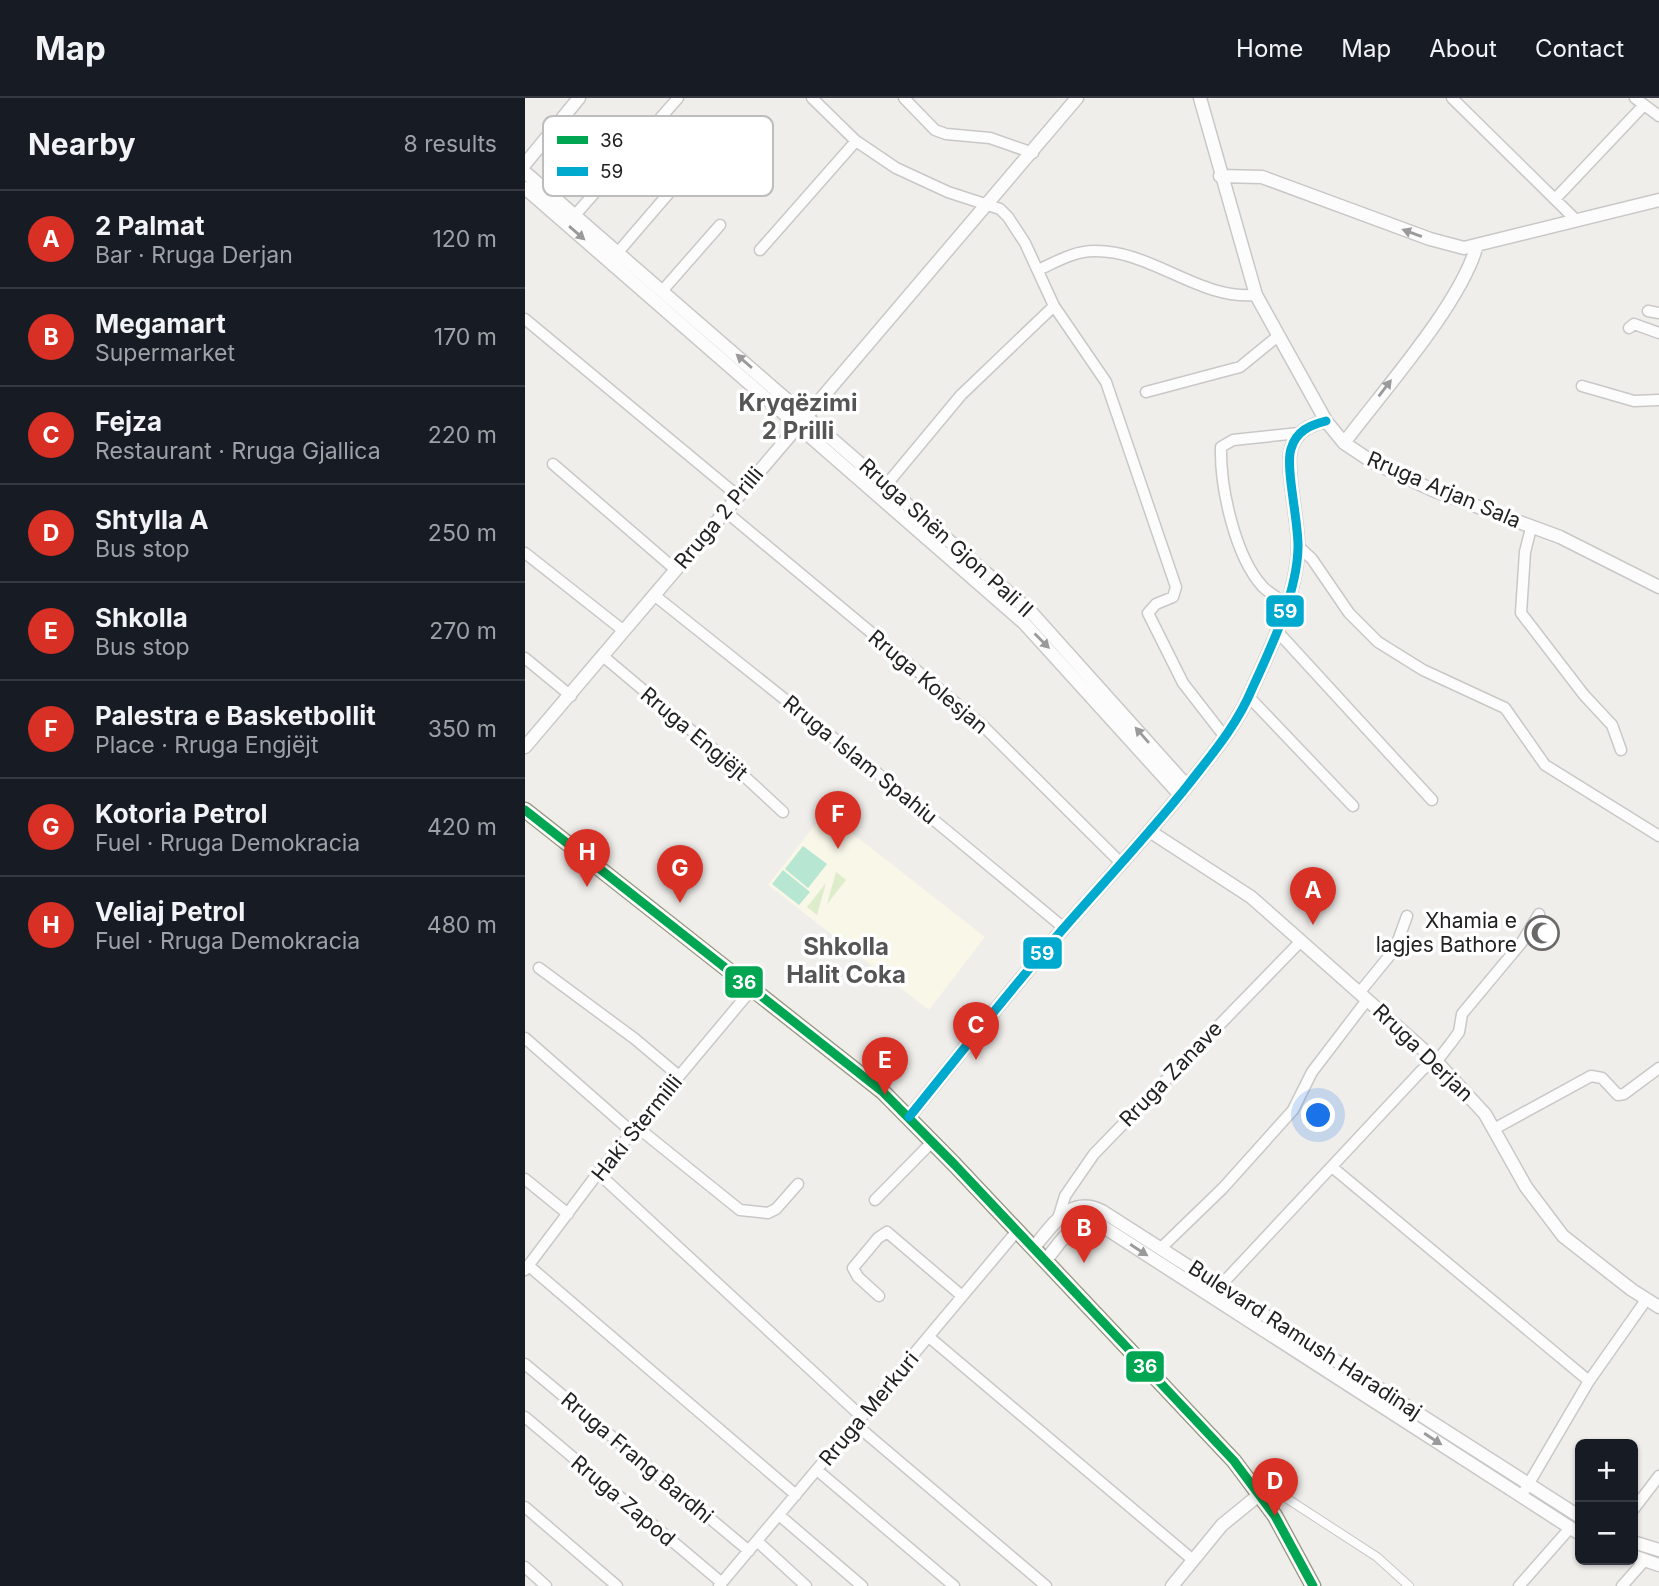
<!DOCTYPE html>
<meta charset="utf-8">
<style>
:root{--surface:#171b24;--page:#20242c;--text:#f1f3f6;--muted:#9ea1a6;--line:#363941;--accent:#d93025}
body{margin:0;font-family:Inter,sans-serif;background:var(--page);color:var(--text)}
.controls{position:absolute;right:21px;bottom:21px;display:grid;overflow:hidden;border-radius:10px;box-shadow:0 2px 5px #0004}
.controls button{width:63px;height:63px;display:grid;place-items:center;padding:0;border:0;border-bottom:2px solid var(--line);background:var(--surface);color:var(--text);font:35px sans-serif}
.you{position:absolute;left:794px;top:1018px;width:24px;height:24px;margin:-18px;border:5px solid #fff;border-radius:50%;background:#1a73e8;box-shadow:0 0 0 10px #1a73e833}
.badge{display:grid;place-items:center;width:46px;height:46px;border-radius:50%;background:var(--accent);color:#fff;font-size:23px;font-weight:700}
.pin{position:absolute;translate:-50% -58px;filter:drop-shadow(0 2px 4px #0008)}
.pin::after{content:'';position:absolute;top:37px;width:24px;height:21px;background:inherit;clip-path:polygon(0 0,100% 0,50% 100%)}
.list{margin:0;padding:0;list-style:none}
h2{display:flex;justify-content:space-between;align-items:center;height:91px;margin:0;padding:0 28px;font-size:30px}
h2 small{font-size:23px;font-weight:400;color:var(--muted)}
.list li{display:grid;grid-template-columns:46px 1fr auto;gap:21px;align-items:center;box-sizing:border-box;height:98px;padding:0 28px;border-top:2px solid var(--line)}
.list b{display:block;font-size:26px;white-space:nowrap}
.list p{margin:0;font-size:23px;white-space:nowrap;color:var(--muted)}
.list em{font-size:23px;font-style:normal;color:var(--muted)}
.map{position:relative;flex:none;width:1134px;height:1488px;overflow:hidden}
header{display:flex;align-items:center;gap:42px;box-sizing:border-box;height:98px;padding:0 35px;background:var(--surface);border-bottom:2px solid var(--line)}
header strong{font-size:33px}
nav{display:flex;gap:38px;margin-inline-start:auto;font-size:24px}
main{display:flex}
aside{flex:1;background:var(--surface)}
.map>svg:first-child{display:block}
.education{fill:#f8f7e8}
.grass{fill:#ddeccb}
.pitch{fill:#b7e6d2}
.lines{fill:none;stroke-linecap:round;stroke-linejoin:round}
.pedestrian-casing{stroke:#c9c8c7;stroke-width:10}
.minor-casing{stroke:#c9c8c7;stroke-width:13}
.tertiary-casing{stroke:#c9c8c7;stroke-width:15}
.secondary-casing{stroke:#999a82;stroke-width:17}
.pedestrian{stroke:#fdfcfc;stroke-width:8}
.minor{stroke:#fdfcfc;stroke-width:10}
.tertiary{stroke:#fdfcfc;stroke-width:12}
.secondary{stroke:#f4f4ed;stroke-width:14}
.bus-1-casing{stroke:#fff;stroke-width:14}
.bus-2-casing{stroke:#fff;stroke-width:14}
.bus-1{stroke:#00a651;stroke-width:9}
.bus-2{stroke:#00a9ce;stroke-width:9}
.oneway{fill:#9a9a9a}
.labels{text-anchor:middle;stroke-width:7;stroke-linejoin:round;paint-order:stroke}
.street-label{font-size:21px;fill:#222;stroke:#fff}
.poi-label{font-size:21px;fill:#222;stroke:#fff;text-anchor:end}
.quarter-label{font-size:24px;font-weight:bold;fill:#555;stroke:#fff}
.key{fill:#fff;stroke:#bdbdbd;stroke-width:2}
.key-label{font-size:19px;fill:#222}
.line-badge{stroke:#fff;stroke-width:2.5}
.badge-label{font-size:19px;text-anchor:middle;font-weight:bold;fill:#fff}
</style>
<header>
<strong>Map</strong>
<nav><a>Home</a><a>Map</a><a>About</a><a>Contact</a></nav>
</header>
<main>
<aside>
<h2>Nearby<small>8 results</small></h2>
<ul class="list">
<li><span class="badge">A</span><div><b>2 Palmat</b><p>Bar · Rruga Derjan</p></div><em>120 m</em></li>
<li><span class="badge">B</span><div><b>Megamart</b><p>Supermarket</p></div><em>170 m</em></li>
<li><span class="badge">C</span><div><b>Fejza</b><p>Restaurant · Rruga Gjallica</p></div><em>220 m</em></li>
<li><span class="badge">D</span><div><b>Shtylla A</b><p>Bus stop</p></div><em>250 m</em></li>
<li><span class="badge">E</span><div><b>Shkolla</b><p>Bus stop</p></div><em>270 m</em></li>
<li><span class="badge">F</span><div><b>Palestra e Basketbollit</b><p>Place · Rruga Engjëjt</p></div><em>350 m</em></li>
<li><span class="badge">G</span><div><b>Kotoria Petrol</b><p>Fuel · Rruga Demokracia</p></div><em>420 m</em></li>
<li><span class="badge">H</span><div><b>Veliaj Petrol</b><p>Fuel · Rruga Demokracia</p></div><em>480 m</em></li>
</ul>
</aside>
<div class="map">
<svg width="1134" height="1488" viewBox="0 0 1134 1488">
<rect width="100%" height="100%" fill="#f0eeeb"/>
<path class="education" d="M300 714 460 839 404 912 243 787Z"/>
<path class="grass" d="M311 774 321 782 302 806Z
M301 785 292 817 282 809Z
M701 1196 993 1383 990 1388 698 1201Z"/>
<path class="pitch" d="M278 748 302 766 283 790 260 771Z
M258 772 285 794 274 807 247 786Z"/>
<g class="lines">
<g class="pedestrian-casing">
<path id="pedestrian" d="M758 1398 852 1459 884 1488"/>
</g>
<g class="minor-casing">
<path id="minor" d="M287 0 331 43 371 70 423 94 475 111 483 119 500 145 529 208 581 284 651 489 648 499 631 506 623 515 658 585 700 639
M379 0 410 32 421 36 465 40 508 55
M927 0 1051 122
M1110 0 1134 18
M1031 100 1119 7
M51 116 153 0
M235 152 331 43
M94 153 162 74 172 58
M513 172C531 164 549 153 569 153 627 152 673 202 731 197
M138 192 195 127
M1123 213 1134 215
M0 221 213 398
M1104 230 1109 226 1134 235
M1057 288 1109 303 1134 302
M621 294 715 269 753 238
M28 366 151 472
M362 386 436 297 529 208
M200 413 456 626 597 766
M1006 430 1000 454 996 515 1059 597 1087 627 1096 652
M773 448 787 461 824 515 853 544 898 572 980 610 1020 667 1134 738
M0 455 99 533
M129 497 351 674 539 830
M760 505C753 500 744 495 738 489 710 459 695 389 696 349L708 342 774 335
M751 532 907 702
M79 559 205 665 258 714
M0 560 46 598
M724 599 828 708
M14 870 110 941 154 978
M834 895 870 851 882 818
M0 940 107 1034
M112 1029 215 1112 243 1115 251 1111 273 1086
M969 1031 1066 978 1077 980 1093 997 1099 996 1134 970
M807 1069 1064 1283
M73 1075 337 1319
M0 1081 43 1116
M350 1102 408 1043
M533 1121 540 1098 569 1056 776 843
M636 1150 698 1090 768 1012 787 974 842 902
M4 1168 271 1397
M0 1172 73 1075 227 891
M696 1187 897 972 915 959 926 945 934 934 937 916 997 844 1014 816
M354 1198 333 1179 328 1170 353 1140 362 1134 437 1198
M404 1239 668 1462
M0 1266 224 1453
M0 1319 197 1485
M330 1326 521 1488
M292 1372 429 1488
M1000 1392 1064 1283 1121 1202
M0 1409 92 1488
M1108 1412 1134 1378
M254 1417 337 1488
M232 1443 281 1488
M0 1469 21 1488
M194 1488 492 1133
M994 1488 1045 1430
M1097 1488 1120 1462"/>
</g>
<g class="tertiary-casing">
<path id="tertiary" d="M675 0 731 197 801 323 819 345 849 365 910 393 1035 439 1134 489
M0 66 54 0
M2 76 506 514 662 688
M695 78 737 79 905 141 939 150 1134 102
M0 90 499 525 655 697
M819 345C857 294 936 206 952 147
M0 649 552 0
M626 734 726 799 910 962 960 1016 1001 1089 1038 1138 1107 1192 1134 1209
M384 1019C435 956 485 892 538 831 580 783 623 737 663 687 687 656 712 627 727 591 746 550 772 495 773 450 774 425 760 369 766 351 771 333 785 327 801 323
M509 1149C528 1127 545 1097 577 1113L1055 1419
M521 1162C535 1145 549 1118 574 1126L1055 1436
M1108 1444 1134 1452
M1108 1458 1134 1467
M647 1488 697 1427 735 1396"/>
</g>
<g class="secondary-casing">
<path id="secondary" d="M0 712 358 994 430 1067 709 1363 750 1418 788 1488"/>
</g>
<use href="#pedestrian" class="pedestrian"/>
<use href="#minor" class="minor"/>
<use href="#tertiary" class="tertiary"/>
<use href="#secondary" class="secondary"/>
<g class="bus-1-casing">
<path id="bus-1" d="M0 712 358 994 430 1067 709 1363 750 1418 788 1488"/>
</g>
<g class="bus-2-casing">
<path id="bus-2" d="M384 1019C435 956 485 892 538 831 580 783 623 737 663 687 687 656 712 627 727 591 746 550 772 495 773 450 774 425 760 369 766 351 771 333 785 327 801 323"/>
</g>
<use href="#bus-1" class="bus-1"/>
<use href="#bus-2" class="bus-2"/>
</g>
<defs><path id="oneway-solid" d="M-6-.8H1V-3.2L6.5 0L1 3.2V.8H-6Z" transform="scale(1.75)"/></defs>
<g class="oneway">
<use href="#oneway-solid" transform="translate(52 135) rotate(41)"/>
<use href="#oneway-solid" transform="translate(887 135) rotate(-160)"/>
<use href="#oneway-solid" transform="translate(219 263) rotate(-139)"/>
<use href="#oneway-solid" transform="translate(860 290) rotate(-53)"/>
<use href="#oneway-solid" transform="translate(517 543) rotate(45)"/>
<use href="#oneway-solid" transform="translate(617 637) rotate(-131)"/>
<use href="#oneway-solid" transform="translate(614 1152) rotate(33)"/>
<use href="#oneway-solid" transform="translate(908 1341) rotate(33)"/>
</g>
<defs>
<g id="mosque-ring" transform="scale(1.75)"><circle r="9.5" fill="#fff" stroke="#6a6968" stroke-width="1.5"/><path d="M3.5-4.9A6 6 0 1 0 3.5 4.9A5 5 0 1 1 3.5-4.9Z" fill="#6a6968"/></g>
</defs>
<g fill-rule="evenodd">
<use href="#mosque-ring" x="1017" y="835"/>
</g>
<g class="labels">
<g class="street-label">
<text transform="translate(919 392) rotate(23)" y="7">Rruga Arjan Sala</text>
<text transform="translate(194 420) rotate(-50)" y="7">Rruga 2 Prilli</text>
<text transform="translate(421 440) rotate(42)" y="7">Rruga Shën Gjon Pali II</text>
<text transform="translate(403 584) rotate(40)" y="7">Rruga Kolesjan</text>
<text transform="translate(169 636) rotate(40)" y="7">Rruga Engjëjt</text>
<text transform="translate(335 662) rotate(39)" y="7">Rruga Islam Spahiu</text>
<text transform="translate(898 955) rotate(44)" y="7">Rruga Derjan</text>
<text transform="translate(646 976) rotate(-46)" y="7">Rruga Zanave</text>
<text transform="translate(112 1030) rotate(-51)" y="7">Haki Stermilli</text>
<text transform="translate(780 1242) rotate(33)" y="7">Bulevard Ramush Haradinaj</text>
<text transform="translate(344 1311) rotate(-50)" y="7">Rruga Merkuri</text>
<text transform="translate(112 1360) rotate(40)" y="7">Rruga Frang Bardhi</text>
<text transform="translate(98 1403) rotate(40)" y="7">Rruga Zapod</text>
</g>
<g class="poi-label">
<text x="992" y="830">Xhamia e<tspan x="992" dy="24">lagjes Bathore</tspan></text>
</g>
<g class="quarter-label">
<text x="273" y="313">Kryqëzimi<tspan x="273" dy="28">2 Prilli</tspan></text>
<text x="321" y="857">Shkolla<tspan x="321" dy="28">Halit Coka</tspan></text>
</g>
</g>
<rect x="18" y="18" width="230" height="80" rx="10" class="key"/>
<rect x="32" y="38" width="31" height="8" fill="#00a651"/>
<rect x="32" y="69" width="31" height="9" fill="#00a9ce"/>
<g class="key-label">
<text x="75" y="49">36</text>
<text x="75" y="80">59</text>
</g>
<g class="line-badge">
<rect x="740" y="496" width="40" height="34" rx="7" fill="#00a9ce"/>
<rect x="497" y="838" width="41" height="34" rx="7" fill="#00a9ce"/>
<rect x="199" y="867" width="40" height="34" rx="7" fill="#00a651"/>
<rect x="600" y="1252" width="40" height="33" rx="7" fill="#00a651"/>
</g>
<g class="badge-label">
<text x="760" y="520">59</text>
<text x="517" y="862">59</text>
<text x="219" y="891">36</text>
<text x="620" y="1275">36</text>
</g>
</svg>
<div class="controls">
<button>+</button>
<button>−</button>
</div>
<div class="you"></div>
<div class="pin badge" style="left:788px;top:827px">A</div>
<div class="pin badge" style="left:559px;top:1165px">B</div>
<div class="pin badge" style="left:451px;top:962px">C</div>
<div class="pin badge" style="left:750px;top:1418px">D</div>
<div class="pin badge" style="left:360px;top:997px">E</div>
<div class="pin badge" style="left:313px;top:751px">F</div>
<div class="pin badge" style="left:155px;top:805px">G</div>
<div class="pin badge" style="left:62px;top:789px">H</div>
</div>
</main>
